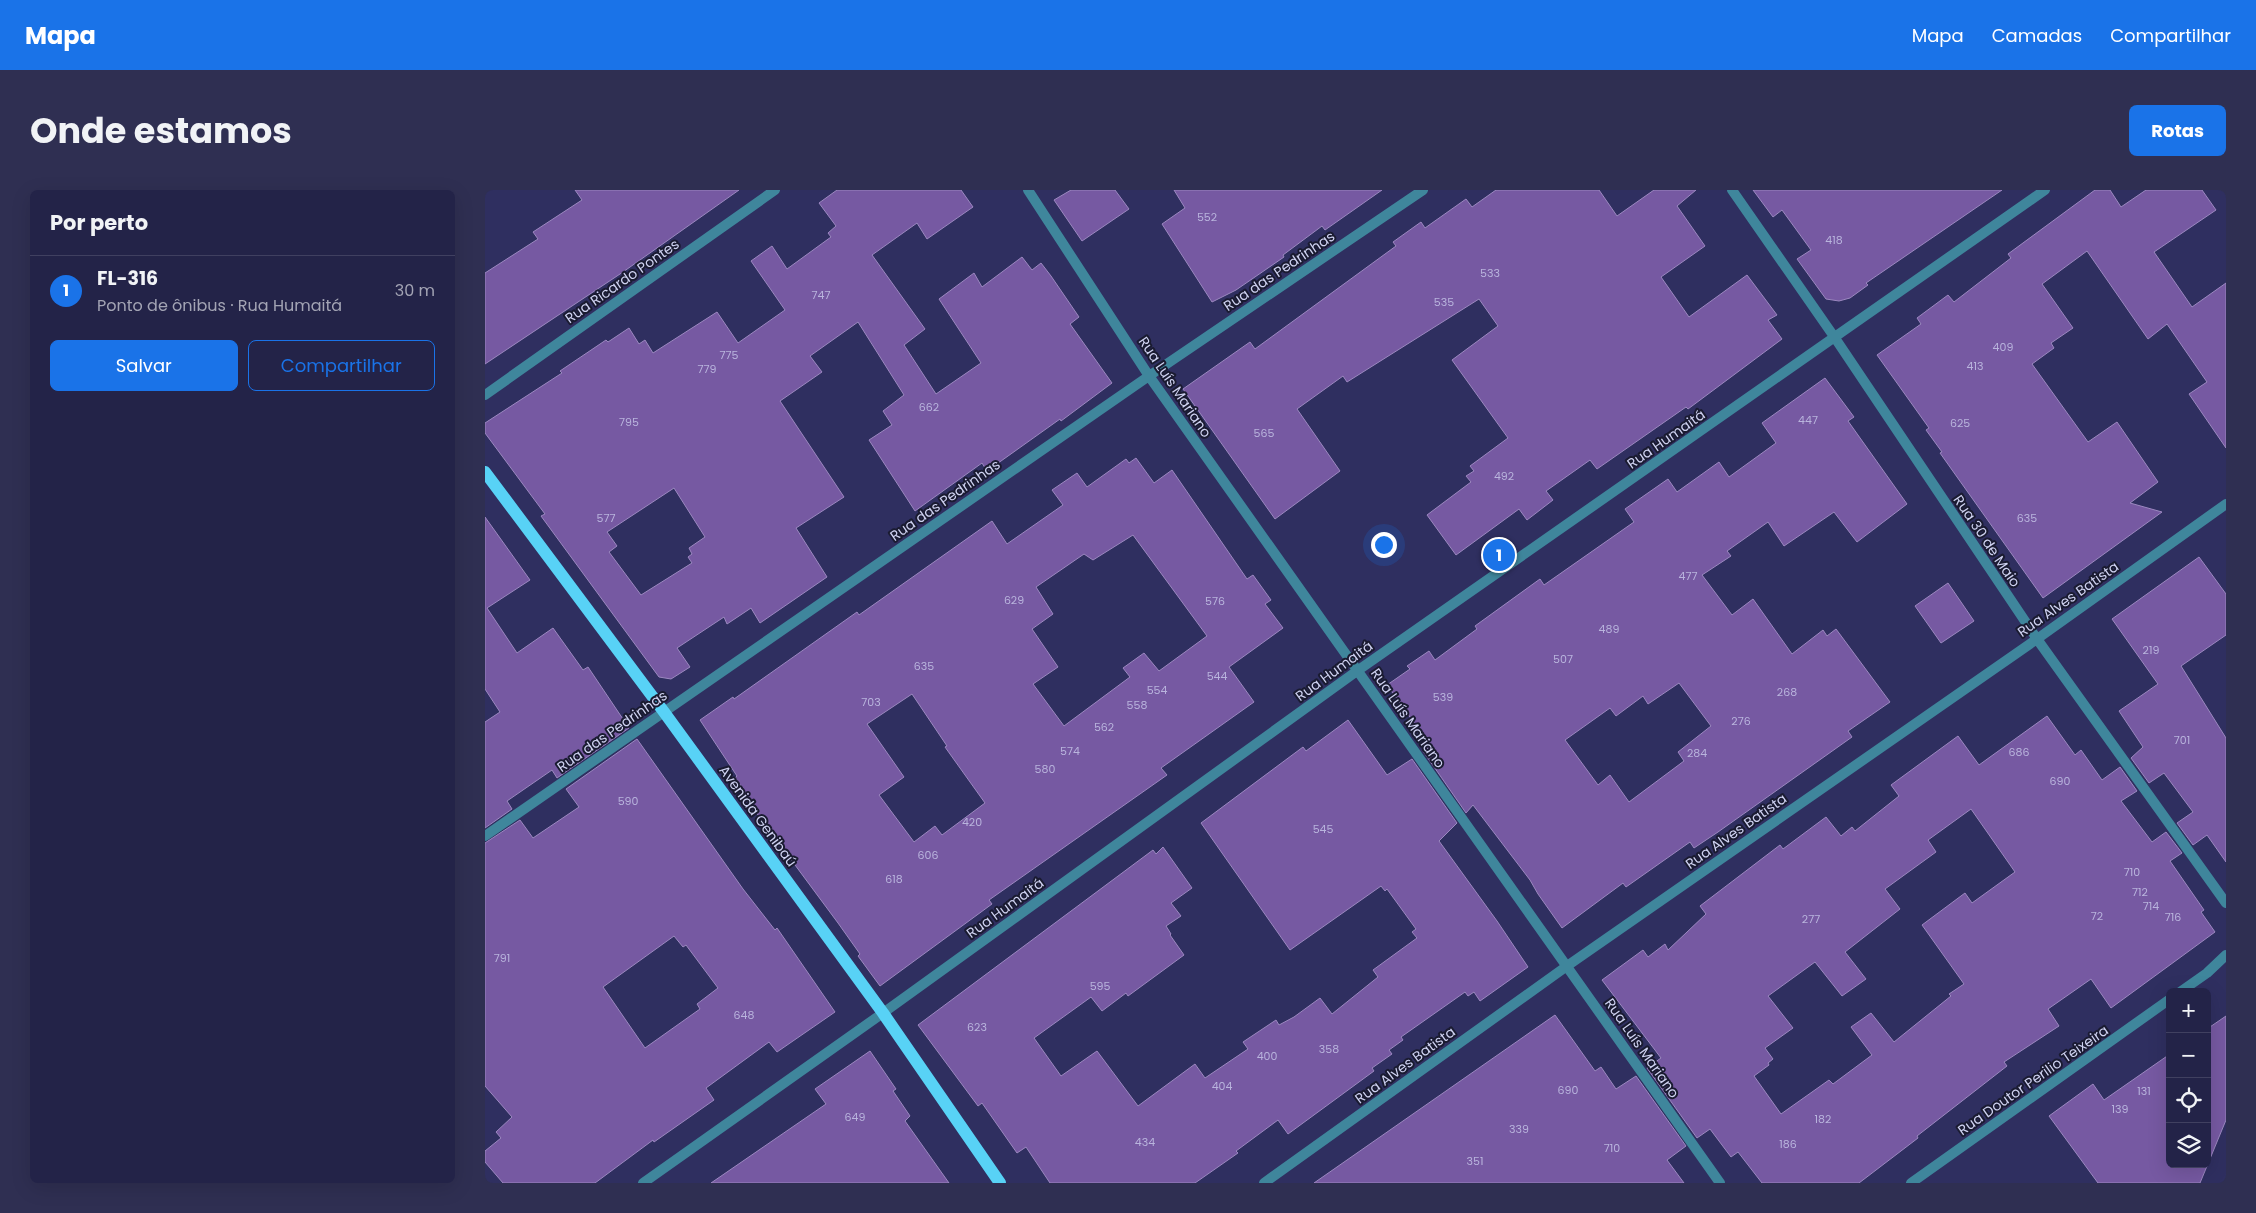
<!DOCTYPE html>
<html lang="pt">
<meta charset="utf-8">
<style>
:root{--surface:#232348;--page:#2f2f52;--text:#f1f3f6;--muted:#a3a4b4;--line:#404060;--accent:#1a73e8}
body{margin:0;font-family:Poppins,sans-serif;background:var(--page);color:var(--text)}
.controls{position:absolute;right:15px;bottom:15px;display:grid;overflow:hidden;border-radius:8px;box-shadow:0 5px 20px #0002}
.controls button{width:45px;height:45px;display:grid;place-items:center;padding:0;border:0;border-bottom:1px solid var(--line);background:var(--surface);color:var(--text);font:25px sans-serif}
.you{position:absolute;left:898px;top:354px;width:18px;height:18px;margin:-12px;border:4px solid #fff;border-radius:50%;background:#1a73e8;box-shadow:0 0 0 8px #1a73e833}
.badge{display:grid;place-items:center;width:32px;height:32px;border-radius:50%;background:var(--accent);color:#fff;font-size:16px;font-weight:700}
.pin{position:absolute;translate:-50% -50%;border:2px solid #fff;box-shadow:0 1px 5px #0006}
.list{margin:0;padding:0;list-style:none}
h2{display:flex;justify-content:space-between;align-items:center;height:65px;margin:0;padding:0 20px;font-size:21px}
h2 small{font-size:16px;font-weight:400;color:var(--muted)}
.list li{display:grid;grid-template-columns:32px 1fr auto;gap:15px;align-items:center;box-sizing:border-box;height:70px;padding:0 20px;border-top:1px solid var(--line)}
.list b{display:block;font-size:19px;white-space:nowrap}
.list p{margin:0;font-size:16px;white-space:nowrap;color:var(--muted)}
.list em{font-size:16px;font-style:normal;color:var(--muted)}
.actions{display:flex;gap:10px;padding:15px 20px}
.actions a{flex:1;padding:11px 0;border:1px solid var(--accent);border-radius:8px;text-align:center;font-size:18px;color:var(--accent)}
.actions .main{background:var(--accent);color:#fff}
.icon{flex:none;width:28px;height:28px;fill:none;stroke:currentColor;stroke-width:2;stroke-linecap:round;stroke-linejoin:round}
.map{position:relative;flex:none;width:1741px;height:993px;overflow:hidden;border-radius:8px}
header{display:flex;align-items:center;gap:30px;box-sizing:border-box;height:70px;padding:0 25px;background:var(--accent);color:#fff}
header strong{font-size:24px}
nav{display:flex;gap:28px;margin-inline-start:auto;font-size:18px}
.intro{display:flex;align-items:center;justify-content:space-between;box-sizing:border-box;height:120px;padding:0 30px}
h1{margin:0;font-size:35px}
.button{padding:12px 22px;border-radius:8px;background:var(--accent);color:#fff;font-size:18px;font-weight:700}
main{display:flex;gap:30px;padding:0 30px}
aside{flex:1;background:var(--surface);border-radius:8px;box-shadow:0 5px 20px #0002}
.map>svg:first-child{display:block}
.building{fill:#7659a2;stroke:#9c88c0;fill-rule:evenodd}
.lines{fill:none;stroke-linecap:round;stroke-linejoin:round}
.street{stroke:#3f869c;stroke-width:10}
.primary{stroke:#58d2f6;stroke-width:12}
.labels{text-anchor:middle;stroke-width:4;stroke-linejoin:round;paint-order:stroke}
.number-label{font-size:11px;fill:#b9b4dd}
.street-label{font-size:14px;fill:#cfd2f1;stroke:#1a1b31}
</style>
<header>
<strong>Mapa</strong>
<nav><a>Mapa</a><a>Camadas</a><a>Compartilhar</a></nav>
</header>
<div class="intro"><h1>Onde estamos</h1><a class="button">Rotas</a></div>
<main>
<aside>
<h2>Por perto<small></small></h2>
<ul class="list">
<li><span class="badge">1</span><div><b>FL-316</b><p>Ponto de ônibus · Rua Humaitá</p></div><em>30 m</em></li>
</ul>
<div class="actions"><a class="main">Salvar</a><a>Compartilhar</a></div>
</aside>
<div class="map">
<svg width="1741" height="993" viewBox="0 0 1741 993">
<rect width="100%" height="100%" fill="#2f2f60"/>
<path class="building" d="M90 0H254L138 82 0 174V83L53 49 48 42 97 10Z
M352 0H476L488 17 442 49 432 33 387 65 440 139 419 155 451 204 496 173 454 109 489 83 497 97 537 67 547 80 556 73 566 86 594 127 585 134 627 193 576 231 575 229 502 281 497 273 430 321 384 250 407 235 398 221 419 205 373 132 325 166 337 182 295 211 359 307 311 338 342 387 275 433 266 418 242 434 239 427 192 458 205 477 186 489 174 487 56 326 60 324 0 243V233L77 183 75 181 121 150 123 152 144 138 154 154 160 150 168 163 232 122 253 153 300 120 266 71 287 56 302 79 346 47 343 43 351 36 334 13ZM189 298 220 347 204 358 207 364 203 367 207 373 156 405 124 362 132 356 122 342Z
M586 0H630L644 19 597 51 569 10Z
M689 0H897L840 40 837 36 798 65 799 67 751 100 727 112 677 34 700 18Z
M1011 0H1114L1132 26 1169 0H1211L1192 16 1220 56 1176 87 1204 127 1262 85 1292 125 1283 130 1297 149 1203 219 1201 217 1112 279 1105 270 1061 301 1068 310 1042 330 1034 319 971 365 942 325 986 292 981 286 989 281 985 276 1023 248 967 170 1013 136 994 109 862 192 858 186 812 219 855 281 790 329 698 199 765 152 770 159 911 56 908 52 936 32 940 38 981 9 987 17Z
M1268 0H1517L1381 93 1383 95 1365 108 1354 111 1341 109 1312 69 1326 60 1297 20 1288 27Z
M1610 0H1625L1636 17 1661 0H1717L1731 20 1669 62 1707 117 1741 93V258L1704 204 1722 192 1682 134 1663 149 1602 61 1557 94 1588 138 1566 153 1569 158 1547 174 1603 252 1632 232 1673 292 1645 313 1677 322 1558 408 1455 263 1457 262 1441 240 1444 238 1392 165 1436 134 1432 128 1463 105 1469 112 1526 68 1523 64Z
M1340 188 1369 227 1363 231 1422 314 1372 352 1349 322 1299 356 1283 332 1242 361 1246 366 1217 385 1247 425 1268 409 1307 464 1338 440 1342 446 1351 439 1405 512 1363 541 1367 547 1233 642 1209 658 1205 652 1141 697 1138 693 1077 738 1053 704 1045 690 988 615 981 623 938 561 943 558 939 553 942 551 902 495 925 479 922 476 944 461 950 470 992 439 990 436 1055 389 1059 395 1149 332 1140 319 1183 289 1192 302 1234 272 1244 287 1291 253 1277 233ZM1194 493 1226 536 1193 562 1199 571 1144 612 1125 585 1113 595 1080 550 1125 518 1131 526 1158 506 1163 514Z
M651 268 669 293 687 280 762 389 768 385 786 410 780 414 798 438 744 477 769 512 676 578 682 585 504 710 507 714 395 796 373 766 375 764 353 733 253 598 256 596 250 588 252 586 215 530 248 507 249 509 372 422 374 425 507 331 522 354 578 315 567 300 592 283 602 297 641 269 644 273ZM648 345 722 446 674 481 659 463 638 478 645 487 579 536 548 494 573 477 547 439 568 424 551 397 599 364 608 370ZM427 504 462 556 460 557 500 613 457 645 450 636 429 652 394 605 419 587 382 534Z
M0 327 45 390 2 418 32 463 68 438 98 480 103 477 144 538 72 588 67 580 22 611 27 619 0 638V532L15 522 0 499Z
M1714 367 1741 404V445L1696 476 1741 548V672L1722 645 1708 655 1692 633 1708 622 1679 583 1664 593 1646 568 1658 557 1634 521 1673 494 1627 429Z
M1463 393 1489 431 1456 453 1430 416Z
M1562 526 1590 565 1596 560 1617 590 1635 577 1652 601 1636 611 1667 652 1681 642 1697 663 1685 671 1719 720 1716 722 1730 742 1626 818 1606 789 1563 819 1574 836 1519 872 1522 876 1432 946 1433 948 1374 993H1277L1253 962 1246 967 1225 939 1212 948 1162 878 1176 868 1117 790 1158 760 1163 767 1180 754 1183 760 1221 724 1215 716 1295 655 1298 659 1341 627 1356 646 1367 637 1370 641 1414 606 1406 595 1473 546 1494 575ZM1486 619 1530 682 1487 713 1480 703 1437 735 1479 794 1464 804 1466 806 1409 852 1386 823 1366 837 1387 865 1348 894 1344 890 1296 924 1269 886 1284 875 1283 873 1288 869 1280 858 1308 838 1283 806 1330 772 1357 806 1381 789 1360 762 1415 719 1400 699 1451 662 1443 650Z
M863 530 902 585 927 569 972 633 954 651 1012 731 1043 777 995 811 989 802 983 806 980 802 916 847 918 850 904 860 907 864 887 878 889 881 803 944 793 930 751 961 753 963 710 993H565L541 957 532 963 497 913 493 916 433 835 668 660 671 664 678 657 707 698 686 713 696 726 681 736 686 744 685 745 699 765 643 806 641 803 617 821 606 807 549 848 576 886 612 861 653 916 710 874 720 888 763 859 758 852 791 830 794 835 809 827 835 808 847 824 893 787 888 780 932 748 927 742 931 739 902 699 900 701 896 696 805 760 716 633 818 557 821 561Z
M152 549 258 699 290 740 292 738 350 822 292 862 284 852 221 898 229 910 169 952 168 950 110 993H18L0 972V961L16 948 11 942 27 927 0 896V653L35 630 48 648 94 617 81 599ZM189 746 198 757 201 755 233 798 212 814 215 819 160 858 118 797Z
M1070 825 1110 881 1116 877 1131 899 1151 886 1201 956 1182 970 1199 993H829Z
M1741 826V930L1715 993H1613L1564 926 1608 894 1619 910 1685 864V974H1722V839Z
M385 861 411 899 408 901 425 926 420 931 464 993H226L341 914 330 899Z"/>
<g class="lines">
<path class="street" d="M543 0 664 186 1235 993
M1247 0 1350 148 1552 449 1741 713
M0 205 290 0
M0 646 664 186 938 0
M1695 802 1722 783 1741 765
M158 993 398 823 872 481 1560 0
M779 993 1082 776 1552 449 1741 314
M1426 993 1685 809"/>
<path class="primary" d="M0 282 179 522 398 823 515 993"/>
</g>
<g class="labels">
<g class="number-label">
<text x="722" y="31">552</text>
<text x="1349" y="54">418</text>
<text x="1005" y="87">533</text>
<text x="336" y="109">747</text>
<text x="959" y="116">535</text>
<text x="1518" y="161">409</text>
<text x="244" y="169">775</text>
<text x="1490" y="180">413</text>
<text x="222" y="183">779</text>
<text x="444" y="221">662</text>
<text x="1323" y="234">447</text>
<text x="144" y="236">795</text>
<text x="1475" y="237">625</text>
<text x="779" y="247">565</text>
<text x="1019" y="290">492</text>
<text x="121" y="332">577</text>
<text x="1542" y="332">635</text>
<text x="1203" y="390">477</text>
<text x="529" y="414">629</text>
<text x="730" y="415">576</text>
<text x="1124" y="443">489</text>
<text x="1666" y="464">219</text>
<text x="1078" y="473">507</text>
<text x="439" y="480">635</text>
<text x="732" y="490">544</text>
<text x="672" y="504">554</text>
<text x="1302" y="506">268</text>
<text x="958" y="511">539</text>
<text x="386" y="516">703</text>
<text x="652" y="519">558</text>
<text x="1256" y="535">276</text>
<text x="619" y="541">562</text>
<text x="1697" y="554">701</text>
<text x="585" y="565">574</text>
<text x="1534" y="566">686</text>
<text x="1212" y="567">284</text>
<text x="560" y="583">580</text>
<text x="1575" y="595">690</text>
<text x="143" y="615">590</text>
<text x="487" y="636">420</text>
<text x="838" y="643">545</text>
<text x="443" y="669">606</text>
<text x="1647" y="686">710</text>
<text x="409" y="693">618</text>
<text x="1655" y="706">712</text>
<text x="1666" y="720">714</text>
<text x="1612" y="730">72</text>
<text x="1688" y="731">716</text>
<text x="1326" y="733">277</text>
<text x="17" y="772">791</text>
<text x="615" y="800">595</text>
<text x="259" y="829">648</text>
<text x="492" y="841">623</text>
<text x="844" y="863">358</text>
<text x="782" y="870">400</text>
<text x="737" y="900">404</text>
<text x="1083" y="904">690</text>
<text x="1659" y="905">131</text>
<text x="1635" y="923">139</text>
<text x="370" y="931">649</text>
<text x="1338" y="933">182</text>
<text x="1034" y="943">339</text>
<text x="660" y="956">434</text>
<text x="1303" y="958">186</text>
<text x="1127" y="962">710</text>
<text x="990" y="975">351</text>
</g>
<g class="street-label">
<text transform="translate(794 81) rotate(-34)" y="5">Rua das Pedrinhas</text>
<text transform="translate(137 91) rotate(-35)" y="5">Rua Ricardo Pontes</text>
<text transform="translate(690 197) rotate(56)" y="5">Rua Luís Mariano</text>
<text transform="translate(1181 249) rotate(-35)" y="5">Rua Humaitá</text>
<text transform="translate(460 310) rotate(-35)" y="5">Rua das Pedrinhas</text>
<text transform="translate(1502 351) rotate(56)" y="5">Rua 30 de Maio</text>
<text transform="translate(1583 409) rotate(-35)" y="5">Rua Alves Batista</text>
<text transform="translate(849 481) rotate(-36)" y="5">Rua Humaitá</text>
<text transform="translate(923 528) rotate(55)" y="5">Rua Luís Mariano</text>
<text transform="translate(127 541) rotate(-35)" y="5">Rua das Pedrinhas</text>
<text transform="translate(273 626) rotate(54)" y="5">Avenida Genibaú</text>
<text transform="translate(1251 641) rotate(-35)" y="5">Rua Alves Batista</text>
<text transform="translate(520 718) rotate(-36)" y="5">Rua Humaitá</text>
<text transform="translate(1157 858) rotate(55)" y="5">Rua Luís Mariano</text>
<text transform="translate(920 875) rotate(-36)" y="5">Rua Alves Batista</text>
<text transform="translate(1548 890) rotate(-35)" y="5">Rua Doutor Perilio Teixeira</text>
</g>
</g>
</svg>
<div class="controls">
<button>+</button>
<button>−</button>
<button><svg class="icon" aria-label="locate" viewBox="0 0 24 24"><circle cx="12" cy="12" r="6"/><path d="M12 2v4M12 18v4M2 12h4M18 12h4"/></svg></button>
<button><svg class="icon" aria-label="layers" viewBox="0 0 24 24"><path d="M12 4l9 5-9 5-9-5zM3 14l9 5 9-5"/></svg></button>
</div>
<div class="you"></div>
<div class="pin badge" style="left:1014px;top:365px">1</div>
</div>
</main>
